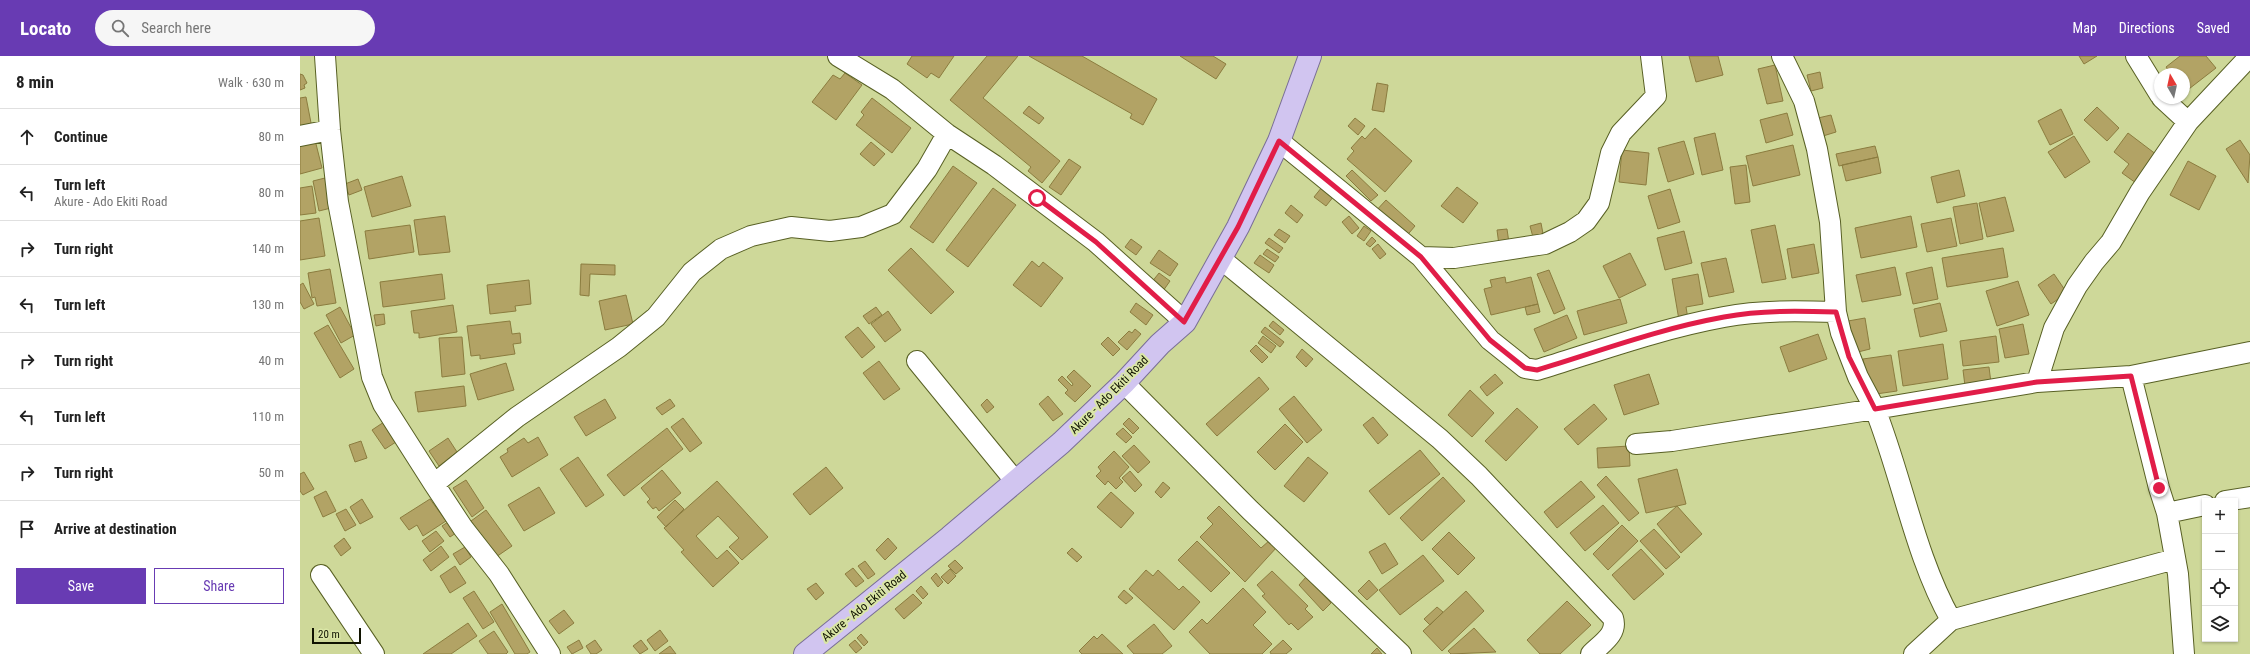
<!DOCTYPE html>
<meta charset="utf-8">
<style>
:root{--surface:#fff;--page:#f6f6f6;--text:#222;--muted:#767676;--line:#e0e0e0;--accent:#683bb3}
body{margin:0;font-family:"Roboto Condensed",sans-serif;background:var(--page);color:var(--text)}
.controls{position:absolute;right:12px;bottom:12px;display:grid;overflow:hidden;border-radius:0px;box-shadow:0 1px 3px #0004}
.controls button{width:36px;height:36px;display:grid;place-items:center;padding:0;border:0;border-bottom:1px solid var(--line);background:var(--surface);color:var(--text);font:20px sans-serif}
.compass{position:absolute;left:1854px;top:12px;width:36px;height:36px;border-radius:50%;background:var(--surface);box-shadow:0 1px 3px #0004;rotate:351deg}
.scale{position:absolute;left:12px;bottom:10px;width:49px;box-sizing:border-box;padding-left:4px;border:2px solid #101300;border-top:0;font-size:11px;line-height:14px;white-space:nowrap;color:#101300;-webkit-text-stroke:3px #dae6a6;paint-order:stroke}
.stop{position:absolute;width:12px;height:12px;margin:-9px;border:3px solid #e11d48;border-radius:50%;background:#fff}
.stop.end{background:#e11d48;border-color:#fff;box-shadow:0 1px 4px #0008}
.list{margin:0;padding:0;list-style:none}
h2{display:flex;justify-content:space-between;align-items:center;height:52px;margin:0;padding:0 16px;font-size:17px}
h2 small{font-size:13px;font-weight:400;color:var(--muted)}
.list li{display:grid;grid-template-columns:26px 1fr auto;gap:12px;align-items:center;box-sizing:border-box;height:56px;padding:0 16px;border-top:1px solid var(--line)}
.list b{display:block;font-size:15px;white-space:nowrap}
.list p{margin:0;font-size:13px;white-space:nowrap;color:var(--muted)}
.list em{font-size:13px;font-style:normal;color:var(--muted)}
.actions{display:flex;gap:8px;padding:12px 16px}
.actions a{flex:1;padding:9px 0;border:1px solid var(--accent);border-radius:0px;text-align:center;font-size:14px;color:var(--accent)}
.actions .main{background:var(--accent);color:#fff}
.icon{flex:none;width:22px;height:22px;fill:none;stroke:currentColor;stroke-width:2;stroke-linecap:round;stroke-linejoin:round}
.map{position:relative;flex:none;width:1950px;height:598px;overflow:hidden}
header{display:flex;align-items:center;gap:24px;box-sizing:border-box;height:56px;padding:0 20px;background:var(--accent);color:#fff}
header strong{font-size:19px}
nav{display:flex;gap:22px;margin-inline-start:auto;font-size:14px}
.search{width:280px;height:36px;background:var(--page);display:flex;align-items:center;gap:10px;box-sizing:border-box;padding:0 14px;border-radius:22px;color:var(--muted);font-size:15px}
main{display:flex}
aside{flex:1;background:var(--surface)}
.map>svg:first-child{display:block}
.building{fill:#b2a365;stroke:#8b7c3f}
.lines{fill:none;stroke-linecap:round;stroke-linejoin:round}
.minor-casing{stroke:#586024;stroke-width:22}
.major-casing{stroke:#796e96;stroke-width:24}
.minor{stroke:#fff;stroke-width:20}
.major{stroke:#d1c5f0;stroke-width:22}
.route{stroke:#e11d48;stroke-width:5}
.labels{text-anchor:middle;stroke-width:4;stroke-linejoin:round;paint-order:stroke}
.street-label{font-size:12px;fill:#101300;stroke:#dae6a6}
</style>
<header>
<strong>Locato</strong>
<div class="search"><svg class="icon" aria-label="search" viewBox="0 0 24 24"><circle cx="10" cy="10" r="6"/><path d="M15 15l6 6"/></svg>Search here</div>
<nav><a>Map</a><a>Directions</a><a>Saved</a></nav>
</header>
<main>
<aside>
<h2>8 min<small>Walk · 630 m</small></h2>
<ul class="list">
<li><svg class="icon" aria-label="ahead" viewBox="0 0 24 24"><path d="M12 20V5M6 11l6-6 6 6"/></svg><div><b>Continue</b></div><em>80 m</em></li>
<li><svg class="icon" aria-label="left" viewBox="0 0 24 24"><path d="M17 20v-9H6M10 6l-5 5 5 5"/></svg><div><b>Turn left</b><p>Akure - Ado Ekiti Road</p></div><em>80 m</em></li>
<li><svg class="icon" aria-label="right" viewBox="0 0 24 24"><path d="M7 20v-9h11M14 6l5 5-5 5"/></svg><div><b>Turn right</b></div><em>140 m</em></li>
<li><svg class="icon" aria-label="left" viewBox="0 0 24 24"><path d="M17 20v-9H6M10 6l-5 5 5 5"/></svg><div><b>Turn left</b></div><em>130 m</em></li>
<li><svg class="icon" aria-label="right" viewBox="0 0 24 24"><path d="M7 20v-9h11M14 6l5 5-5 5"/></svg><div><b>Turn right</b></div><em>40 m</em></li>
<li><svg class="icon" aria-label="left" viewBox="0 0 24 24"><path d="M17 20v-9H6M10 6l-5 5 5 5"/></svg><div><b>Turn left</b></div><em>110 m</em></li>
<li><svg class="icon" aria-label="right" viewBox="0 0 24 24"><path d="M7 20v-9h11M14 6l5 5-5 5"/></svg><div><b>Turn right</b></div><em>50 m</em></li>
<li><svg class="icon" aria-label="arrive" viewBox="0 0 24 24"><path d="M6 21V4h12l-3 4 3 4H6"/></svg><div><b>Arrive at destination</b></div></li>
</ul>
<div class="actions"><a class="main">Save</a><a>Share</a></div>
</aside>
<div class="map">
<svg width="1950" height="598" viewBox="0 0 1950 598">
<rect width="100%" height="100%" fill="#ced899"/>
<path class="building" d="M612 0H654L639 22 631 17 627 22 607 8Z
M687 0H718L683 42 760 105 742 127 728 115 731 111 650 44Z
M729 0H782L857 43 843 69 830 62 832 58Z
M880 0H913L926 8 916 23Z
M1389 0H1418L1423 19 1396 26Z
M1779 0H1797L1784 8Z
M1880 0H1906L1916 12 1885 36 1884 18H1871L1866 11Z
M1475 9 1483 45 1467 48 1458 13Z
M1520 16 1523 32 1511 35 1507 19Z
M545 17 562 29 536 64 512 46 533 19 540 23Z
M0 18 3 19 7 27 4 29 5 32 0 34Z
M1077 27 1088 29 1084 56 1072 54Z
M6 41 12 72 0 74V42Z
M572 42 611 72 592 97 556 69 564 59 561 56Z
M729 50 744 62 739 68 723 57Z
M1797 51 1819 72 1807 85 1784 64Z
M1761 53 1773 78 1750 89 1738 65Z
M1487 57 1493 79 1466 87 1460 64Z
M1531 59 1536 76 1523 80 1518 62Z
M1055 62 1065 70 1058 79 1048 70Z
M1075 72 1112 105 1085 136 1047 103 1054 95 1051 92 1062 80 1065 83Z
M1415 77 1423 114 1402 119 1394 82Z
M1828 77 1857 99 1836 127 1822 117 1829 108 1814 96Z
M1774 80 1790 106 1765 122 1748 96Z
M15 84 22 112 0 118V88Z
M1940 84 1950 99 1948 127 1926 93Z
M1384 85 1394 118 1368 126 1358 92Z
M571 86 585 98 574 110 560 98Z
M1493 89 1500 119 1453 130 1446 100Z
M1575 90 1578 101 1539 110 1536 98Z
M1322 94 1349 97 1346 129 1319 126Z
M1578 101 1581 117 1546 125 1542 109Z
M769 103 781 111 761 139 749 131Z
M1888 105 1916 120 1899 154 1870 139Z
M1446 109 1450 146 1435 148 1430 111Z
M653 110 677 127 633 187 610 171Z
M1052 114 1078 139 1071 145 1046 120Z
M1659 114 1665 140 1637 147 1631 121Z
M102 120 111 150 72 161 64 131Z
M25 122 31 152 19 155 13 125Z
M58 123 62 134 49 139 45 128Z
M12 130 16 157 0 159V132Z
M1022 131 1034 140 1026 150 1014 141Z
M1157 131 1178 147 1163 167 1141 150Z
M693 132 716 149 668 211 646 194Z
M1370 133 1380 166 1358 173 1348 140Z
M1705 141 1714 175 1687 181 1679 147Z
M1086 144 1115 170 1104 183 1074 157Z
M1677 147 1683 183 1660 188 1653 151Z
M991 149 1003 159 997 167 985 157Z
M145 160 150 196 119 199 114 164Z
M1049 160 1059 172 1052 178 1042 166Z
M1611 160 1617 191 1561 202 1555 172Z
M19 162 25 200 0 204V165Z
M1651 162 1657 190 1627 196 1621 168Z
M1241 167 1244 183 1234 185 1230 170Z
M110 169 114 196 69 203 65 175Z
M1475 169 1486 223 1462 227 1451 174Z
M1064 170 1071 175 1064 185 1057 180Z
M979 173 990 180 985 187 974 179Z
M1207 173 1209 187 1199 189 1197 174Z
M1384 175 1392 207 1365 214 1357 182Z
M1072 181 1076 185 1070 191 1066 188Z
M969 182 983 192 979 197 965 187Z
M831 183 842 191 836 199 825 191Z
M1078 188 1086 198 1080 203 1072 193Z
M1514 188 1519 217 1492 222 1487 193Z
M611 192 654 236 631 258 588 214Z
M1703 192 1708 221 1647 231 1642 202Z
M967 193 979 201 975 206 963 198Z
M859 194 878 208 870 220 850 207Z
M1330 197 1346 229 1319 242 1303 210Z
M960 199 974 209 969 217 954 207Z
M1426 202 1434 236 1409 241 1401 207Z
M732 205 739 211 743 206 763 222 741 251 713 229Z
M281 208 315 209V219L290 218 289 240 280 239Z
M1595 211 1601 239 1562 246 1556 219Z
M1632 211 1638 243 1613 248 1606 217Z
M30 213 36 247 17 250 15 241 12 242 8 217Z
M1249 214 1265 253 1254 258 1237 218Z
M859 217 870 225 863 235 851 227Z
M142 218 145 243 83 251 80 226Z
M1398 218 1403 248 1386 251 1389 269 1380 270 1372 223Z
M1754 218 1767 237 1751 248 1738 229Z
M1205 221 1206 227 1231 221 1238 248 1191 259 1184 233 1192 231 1190 224Z
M229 224 231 248 215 250 216 255 190 258 187 229Z
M1718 225 1729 259 1697 270 1686 235Z
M3 227 14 248 4 253 0 246V229Z
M326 239 333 268 305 274 299 245Z
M1320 243 1327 267 1284 279 1277 255Z
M836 247 853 259 846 269 830 256Z
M1640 247 1647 275 1620 281 1614 253Z
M1238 248 1240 256 1227 259 1225 251Z
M153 249 157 276 119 282V277H114L111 255Z
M40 251 55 279 41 287 26 259Z
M576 251 582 259 569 268 563 260Z
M588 255 601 274 585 286 571 268Z
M84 258 85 268 76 270 74 259Z
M1267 259 1277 282 1244 296 1234 273Z
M1565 262 1570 293 1554 297 1548 265Z
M210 265 212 278 220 277 221 287 213 288 215 298 180 303V299L171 300 167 270Z
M973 265 984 274 980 279 969 270Z
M1723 268 1729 298 1705 302 1699 273Z
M28 269 54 313 40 322 14 277Z
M558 271 575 291 562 302 545 281Z
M965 271 984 286 980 291 961 276Z
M835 273 841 278 827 294 818 286 829 275 832 277Z
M1518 278 1527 303 1489 316 1480 291Z
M963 280 976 290 971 297 958 287Z
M1696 280 1699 306 1663 310 1660 285Z
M162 281 165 318 142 321 139 282Z
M808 281 820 293 813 300 801 288Z
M1643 288 1648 323 1603 330 1598 295Z
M956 289 968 301 962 307 950 295Z
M1002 293 1013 303 1006 311 996 301Z
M1591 299 1597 335 1569 339 1563 303Z
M579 305 600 333 584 344 563 317Z
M206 307 214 334 178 344 170 318Z
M1689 311 1691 327 1665 330 1663 314Z
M774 314 791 330 775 346 765 337 768 334 758 324 762 320 772 330 773 328 767 321Z
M1195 318 1203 327 1187 340 1180 331Z
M1349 318 1359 348 1324 359 1314 329Z
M959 321 969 333 917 380 906 368Z
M164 330 166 350 118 356 115 336Z
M1170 334 1194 357 1172 381 1148 359Z
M748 340 763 358 753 365 739 348Z
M994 340 1022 374 1007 387 979 353Z
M305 343 316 362 286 380 274 361Z
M370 343 375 350 362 359 356 352Z
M687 343 694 351 687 357 681 349Z
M1294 348 1307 363 1278 389 1264 373Z
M1217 352 1238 371 1206 405 1185 385Z
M1073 361 1088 379 1078 388 1063 369Z
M383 362 402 387 390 396 371 371Z
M829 362 839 372 833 378 823 368Z
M84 366 96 386 85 393 72 374Z
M985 368 1003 386 975 414 957 396Z
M367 372 383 393 324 440 307 419Z
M823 372 832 381 826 387 816 378Z
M238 381 248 399 212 421 200 401 208 396 207 393 224 382 228 387Z
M148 382 157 396 139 410 129 395Z
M61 385 67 402 55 406 49 389Z
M834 389 850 406 838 417 822 400Z
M1329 390 1330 410 1298 412 1297 392Z
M1120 394 1140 418 1089 459 1069 435Z
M814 395 829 411 819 422 823 426 816 433 808 425 805 429 796 420 801 415 798 411Z
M278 401 304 439 286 451 260 413Z
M1008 401 1028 417 1004 446 984 430Z
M526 411 543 432 510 459 493 438Z
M1377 413 1386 448 1346 457 1338 423Z
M362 414 381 437 359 455 356 451 353 453 347 446 350 443 341 432Z
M830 415 842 429 835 436 822 422Z
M4 416 14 433 3 439 0 435V418Z
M1306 420 1339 457 1329 465 1297 429Z
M1143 421 1165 445 1122 485 1100 462Z
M166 424 184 452 172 461 153 432Z
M417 425 468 481 442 504 429 491 439 482 418 460 396 480 417 503 427 494 439 507 413 531 381 496 384 494 364 472Z
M1281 425 1295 441 1257 472 1244 456Z
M863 426 870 432 861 442 855 436Z
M239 431 255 457 224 475 208 449Z
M26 435 36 455 23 461 14 441Z
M811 436 834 457 821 472 797 451Z
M62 443 73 461 60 468 50 451Z
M130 443 146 465 123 480 117 469 109 474 100 462Z
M375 444 384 453 366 471 357 461Z
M1303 449 1319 467 1285 495 1270 477Z
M919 450 961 492 970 484 977 491 945 526 900 481 913 468 907 462Z
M1377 450 1402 478 1381 497 1357 468Z
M46 453 56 469 45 475 36 458Z
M186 454 212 490 196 501 171 465Z
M148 466 156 477 150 481 142 470Z
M1322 469 1338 485 1308 514 1293 498Z
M1354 473 1380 501 1366 513 1340 485Z
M136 475 144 485 130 496 122 485Z
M1149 476 1175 502 1158 519 1132 493Z
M44 482 51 492 41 500 34 490Z
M588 482 597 492 585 504 576 494Z
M897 485 930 517 911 536 878 504Z
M1085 487 1098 508 1082 518 1069 496Z
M141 490 149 501 131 515 123 504Z
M165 491 171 501 160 509 153 498Z
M772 492 782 501 777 506 767 497Z
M1341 493 1364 518 1334 544 1312 519Z
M1123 499 1144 525 1100 559 1079 534Z
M655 504 663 512 656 518 648 510Z
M565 505 575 518 568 523 558 510Z
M155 510 166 527 150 537 140 520Z
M553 512 564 525 556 531 545 518Z
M650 513 656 520 648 528 641 521Z
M846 514 853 520 858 514 879 534 883 530 900 546 874 574 829 533Z
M972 515 1008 550 1005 553 1013 561 998 574 991 567 989 569 962 540 965 538 957 529Z
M636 517 643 526 638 531 631 522Z
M1006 521 1031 547 1023 555 999 529Z
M1069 524 1078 534 1067 544 1058 535Z
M516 527 524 537 516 544 507 533Z
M621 530 628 538 623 543 616 535Z
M943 532 966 556 953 569 972 588 962 598H910L889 576 902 563 907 568Z
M824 534 833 542 826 548 818 541Z
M174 535 194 566 183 573 163 542Z
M1166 535 1184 555 1142 595 1123 575Z
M613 538 622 547 604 563 595 553Z
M1267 545 1291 569 1260 598H1240L1227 584Z
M202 548 230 596 227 598H215L190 556Z
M1137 551 1143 556 1130 569 1124 563Z
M264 554 274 567 259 578 249 565Z
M168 567 177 580 151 598H123Z
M854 568 872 590 862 598H834L827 590Z
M1174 572 1196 596 1151 598 1148 595Z
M360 574 368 585 355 595 347 584Z
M194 575 208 596 206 598H188L179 585Z
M561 578 568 586 564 590 557 582Z
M802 578 823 598H782L779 595 794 580 797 583Z
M279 584 283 592 272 598 267 591Z
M295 584 302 594 296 598H291L286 590Z
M341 584 348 593 340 598 333 590Z
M555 584 562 592 556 597 549 589Z
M983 584 992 593 986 598H971L970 596Z
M370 590 376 598H359Z
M1077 592 1082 598H1071Z"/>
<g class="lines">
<g class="minor-casing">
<path id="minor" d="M25 0 30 74 38 146 72 321 83 348 134 428 163 472 199 518 250 598
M538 0 592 33 647 78 694 109 796 186 885 266
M1482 0 1504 45 1517 93 1530 166 1536 256 1541 277 1558 321 1575 353 1737 326 1831 320 1859 432 1867 457 1878 518 1884 598
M1836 0 1860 39
M1862 42 1888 66
M0 80 30 74
M979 85 1121 201 1190 284 1225 312 1237 314C1299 295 1359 273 1424 261 1461 254 1499 255 1536 256
M1121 201 1154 202 1245 188 1270 176 1286 165 1299 147 1311 97 1321 77 1356 40 1351 0
M921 203 1140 383 1179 420 1313 562C1318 578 1302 587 1291 598
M617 305 716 426
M1831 320 1950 296
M1737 326 1754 272 1777 230 1794 206 1811 186 1840 136 1888 66 1950 0
M824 327 950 454 1101 598
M1336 388 1372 385 1575 353C1602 421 1615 500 1651 564L1875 503
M134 428 217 361 319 291 356 261 392 216 421 193 451 180 491 171 530 175 561 171 593 158 627 113 647 78
M1925 445 1950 441
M1867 457 1905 449
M21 519 74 598
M1614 598 1651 564"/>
</g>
<g class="major-casing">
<path id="major" d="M505 598 650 481 761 387 824 327 860 288 885 266 938 171 979 85 1010 0"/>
</g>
<use href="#minor" class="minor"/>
<use href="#major" class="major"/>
</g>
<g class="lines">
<path class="route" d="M737 142 796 186 884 266 938 171 979 85 1121 201 1190 284 1225 312 1237 314C1300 295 1358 273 1424 261 1461 254 1499 255 1536 256L1549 301 1575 353 1737 326 1831 320 1859 432"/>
</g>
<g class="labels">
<g class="street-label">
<text transform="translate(809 339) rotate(-45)" y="4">Akure - Ado Ekiti Road</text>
<text transform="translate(564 550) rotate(-39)" y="4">Akure - Ado Ekiti Road</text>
</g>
</g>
</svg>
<div class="controls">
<button>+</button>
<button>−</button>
<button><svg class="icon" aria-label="locate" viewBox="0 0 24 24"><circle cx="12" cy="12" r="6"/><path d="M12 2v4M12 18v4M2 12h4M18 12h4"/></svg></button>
<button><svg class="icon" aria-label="layers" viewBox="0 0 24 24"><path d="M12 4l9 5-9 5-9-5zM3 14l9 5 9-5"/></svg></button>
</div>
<svg class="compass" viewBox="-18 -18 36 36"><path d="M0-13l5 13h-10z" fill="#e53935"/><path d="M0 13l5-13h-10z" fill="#767676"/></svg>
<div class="scale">20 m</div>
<div class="stop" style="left:737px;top:142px"></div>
<div class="stop end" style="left:1859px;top:432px"></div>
</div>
</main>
